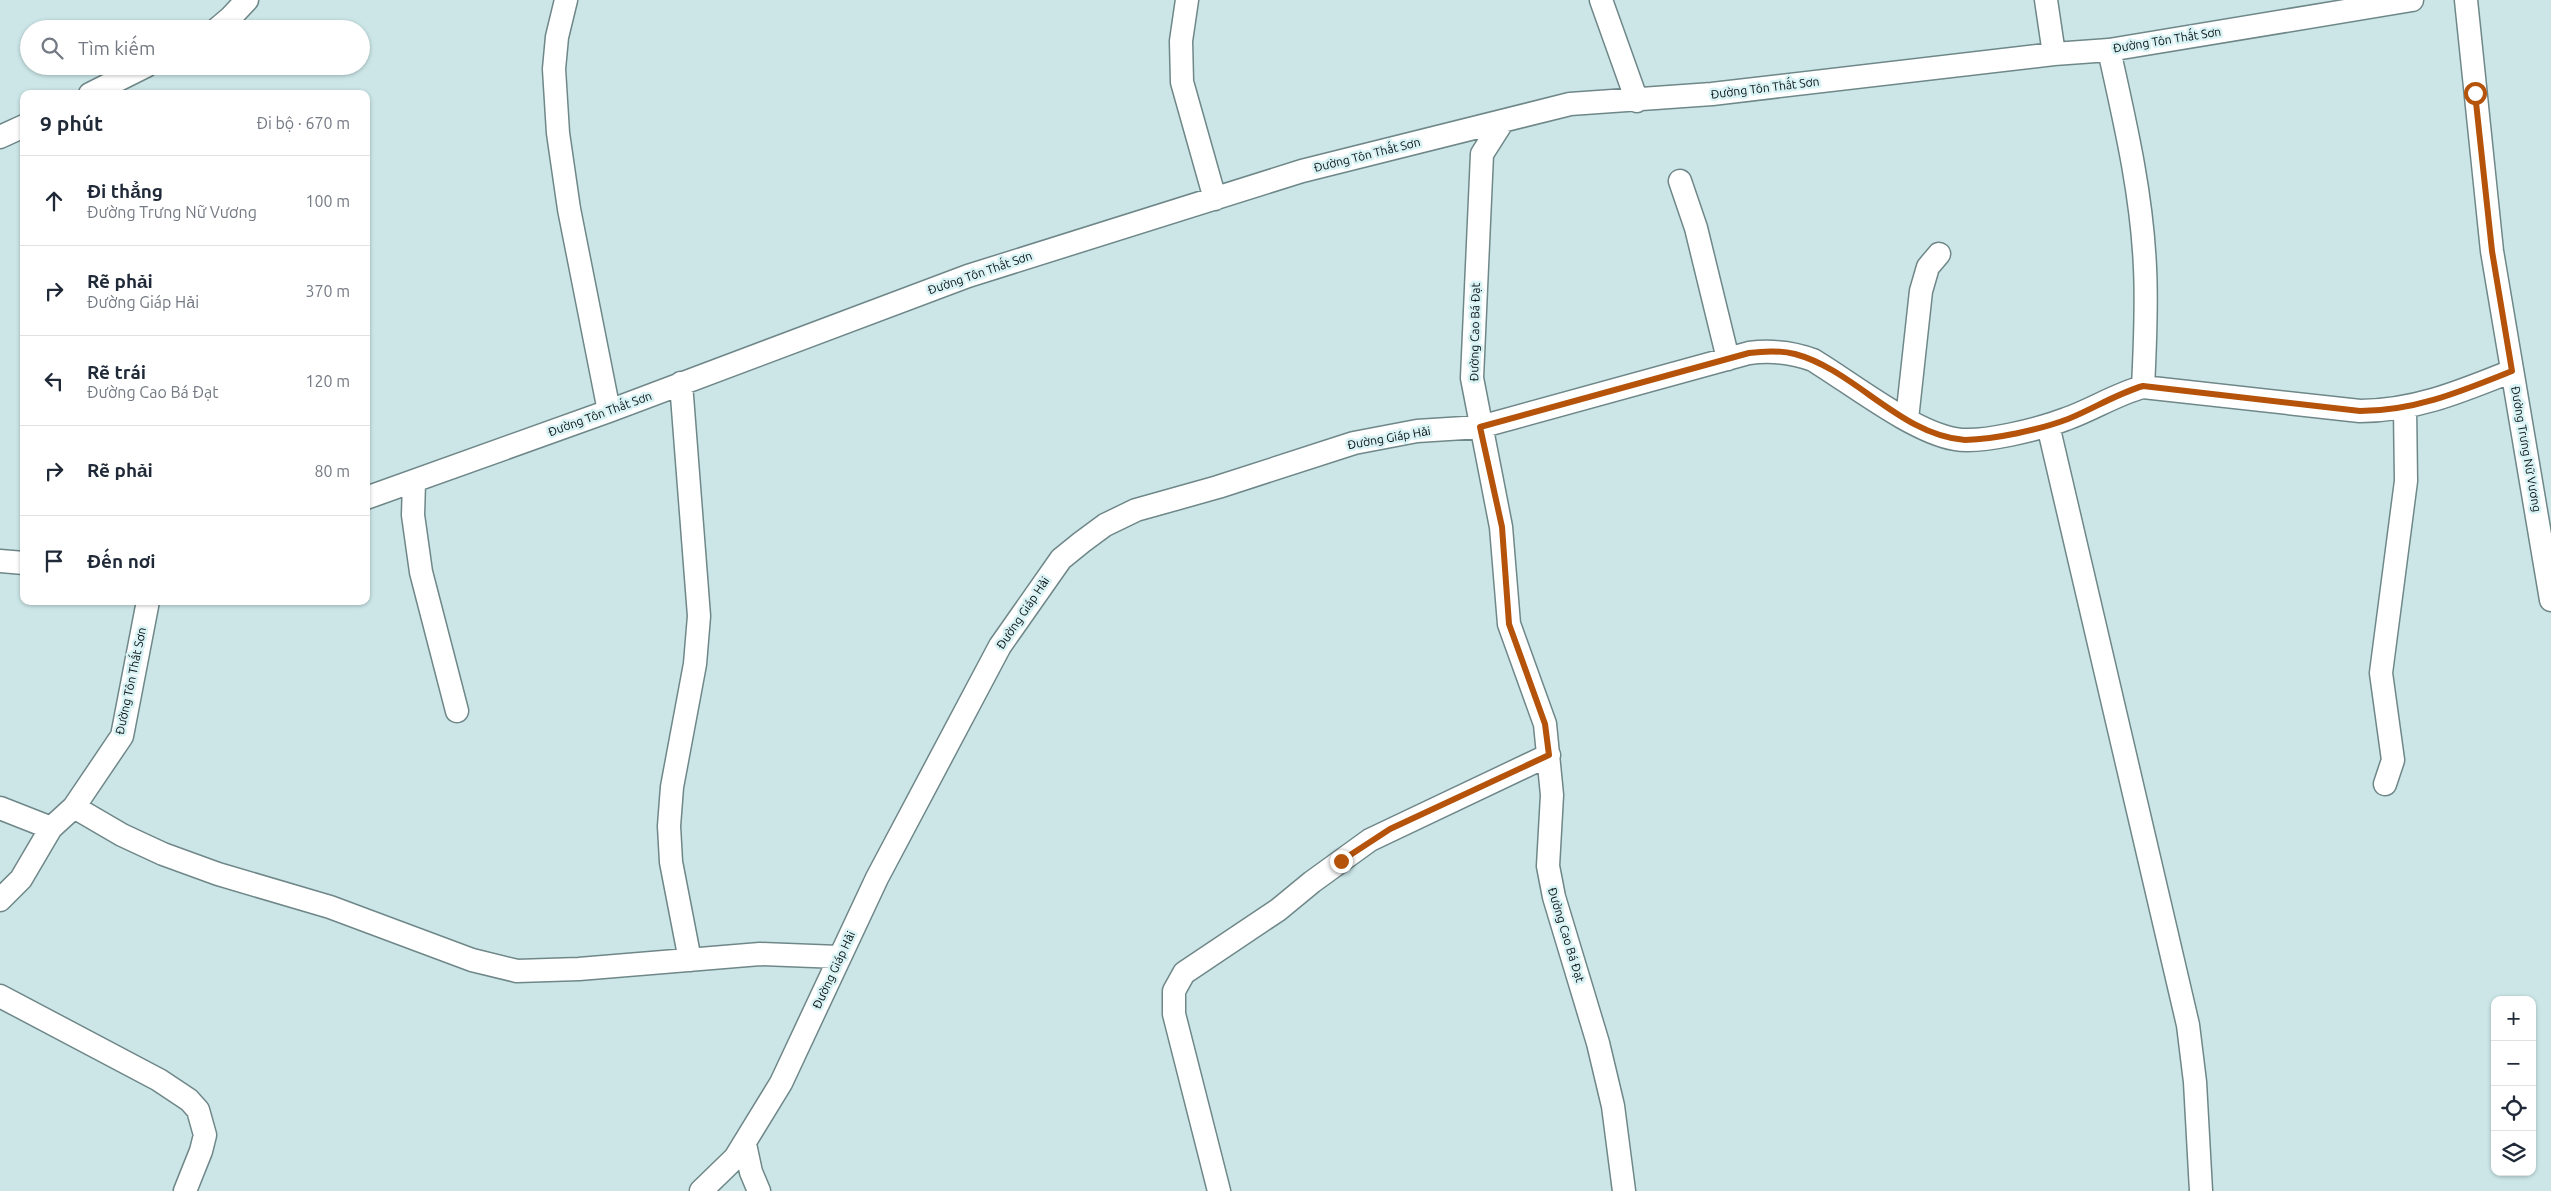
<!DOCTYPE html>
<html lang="vi">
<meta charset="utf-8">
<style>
:root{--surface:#fff;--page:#f2f2f3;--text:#1f2937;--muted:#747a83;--line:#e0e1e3}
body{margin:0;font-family:Ubuntu,sans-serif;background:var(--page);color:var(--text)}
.controls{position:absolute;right:15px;bottom:15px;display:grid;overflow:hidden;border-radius:10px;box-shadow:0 1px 4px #0004}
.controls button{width:45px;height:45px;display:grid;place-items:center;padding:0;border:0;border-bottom:1px solid var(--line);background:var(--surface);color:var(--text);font:25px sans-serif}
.stop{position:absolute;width:15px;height:15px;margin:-11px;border:4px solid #b45309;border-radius:50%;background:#fff}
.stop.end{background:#b45309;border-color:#fff;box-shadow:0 1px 5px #0008}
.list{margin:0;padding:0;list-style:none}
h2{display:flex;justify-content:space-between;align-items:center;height:65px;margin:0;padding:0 20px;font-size:21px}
h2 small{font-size:16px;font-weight:400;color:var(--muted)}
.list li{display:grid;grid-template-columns:32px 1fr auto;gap:15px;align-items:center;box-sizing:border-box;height:90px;padding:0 20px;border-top:1px solid var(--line)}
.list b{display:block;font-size:19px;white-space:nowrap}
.list p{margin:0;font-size:16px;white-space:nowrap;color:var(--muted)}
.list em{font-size:16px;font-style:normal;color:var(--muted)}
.icon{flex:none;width:28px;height:28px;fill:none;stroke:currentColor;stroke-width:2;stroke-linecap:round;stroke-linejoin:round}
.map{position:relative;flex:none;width:2551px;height:1191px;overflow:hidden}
.search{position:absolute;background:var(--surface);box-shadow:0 1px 4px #0004;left:20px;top:20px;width:350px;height:55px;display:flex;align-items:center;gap:12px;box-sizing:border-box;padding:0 18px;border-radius:28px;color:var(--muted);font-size:19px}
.panel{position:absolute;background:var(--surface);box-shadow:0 1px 4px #0004;left:20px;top:90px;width:350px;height:515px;border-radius:10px}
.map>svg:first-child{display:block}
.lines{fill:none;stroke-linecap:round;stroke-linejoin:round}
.minor-casing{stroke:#6f8788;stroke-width:25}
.minor{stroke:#fff;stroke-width:22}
.route{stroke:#b45309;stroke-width:6}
.labels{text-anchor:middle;stroke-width:5;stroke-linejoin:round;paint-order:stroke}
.street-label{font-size:12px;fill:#081112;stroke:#d9f3f5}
</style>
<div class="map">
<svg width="2551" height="1191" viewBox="0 0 2551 1191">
<rect width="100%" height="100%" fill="#cce6e8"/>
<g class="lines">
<g class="minor-casing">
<path id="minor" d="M566 0 557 37 554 69 558 133 569 209 609 411
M1187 0 1181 41 1182 82 1215 199
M1601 0 1637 101
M2046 0 2054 54
M2466 0 2492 251 2551 600
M217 29 230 18 247 0
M2109 50C2125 122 2142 194 2145 268 2147 308 2145 347 2143 387
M90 94 146 66
M1503 121 1482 154 1472 378 1501 527 1509 624 1545 724 1552 795 1548 866 1554 897 1598 1043 1613 1106 1624 1191
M0 137 24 126
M1680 181 1696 228 1728 359
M681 383 699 616 695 664 672 787 669 826 671 862 690 960
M1907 419 1921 291 1928 267 1939 254
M2048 425 2188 1025 2195 1082 2201 1191
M414 482 413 515 421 572 457 711
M366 498 609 411 968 276 1302 171 1570 104 1712 94 2054 54 2109 50 2412 0
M0 561 24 563
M2385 784 2393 760 2381 673 2406 481 2405 408
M74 807 122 835 163 854 218 874 330 907 472 960 517 971 579 969 760 954 839 957
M0 808 51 828
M0 900 21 879 51 828 74 807 122 736 148 601
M0 996 159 1080 189 1100 198 1110 205 1135 201 1151 185 1191
M745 1144 751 1172 759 1191
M701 1191 735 1158 781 1083 877 878 1000 646 1061 559 1082 542 1105 525 1136 510 1218 487 1354 443 1417 431 1480 427 1749 353C1772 350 1791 352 1813 360 1851 383 1913 432 1955 439 1981 444 2040 429 2066 419 2092 410 2116 394 2143 387L2360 411C2415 411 2462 391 2512 371
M1219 1191 1174 1014V991L1184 973 1278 910 1312 882 1370 840 1549 755"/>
</g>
<use href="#minor" class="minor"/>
</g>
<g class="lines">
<path class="route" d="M1341 861 1390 829 1549 755 1545 724 1509 624 1502 527 1480 427 1749 353C1764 351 1779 350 1795 354 1855 370 1900 435 1965 440 1996 439 2039 430 2068 419 2093 409 2116 394 2143 386L2360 411C2415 411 2462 391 2512 371L2492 251 2475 93"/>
</g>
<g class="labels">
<g class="street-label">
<text transform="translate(2167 40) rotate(-9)" y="4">Đường Tôn Thất Sơn</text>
<text transform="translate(1765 88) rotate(-7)" y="4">Đường Tôn Thất Sơn</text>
<text transform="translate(1367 155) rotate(-14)" y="4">Đường Tôn Thất Sơn</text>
<text transform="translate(980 273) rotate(-19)" y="4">Đường Tôn Thất Sơn</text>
<text transform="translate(1475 332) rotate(-89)" y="4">Đường Cao Bá Đạt</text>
<text transform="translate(600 414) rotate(-20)" y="4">Đường Tôn Thất Sơn</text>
<text transform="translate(1389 438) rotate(-10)" y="4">Đường Giáp Hải</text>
<text transform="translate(2526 449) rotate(80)" y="4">Đường Trưng Nữ Vương</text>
<text transform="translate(1023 613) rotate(-56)" y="4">Đường Giáp Hải</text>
<text transform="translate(131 681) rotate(-78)" y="4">Đường Tôn Thất Sơn</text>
<text transform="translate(1566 935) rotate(73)" y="4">Đường Cao Bá Đạt</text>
<text transform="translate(834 970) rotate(-65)" y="4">Đường Giáp Hải</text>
</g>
</g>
</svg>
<div class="controls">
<button>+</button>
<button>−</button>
<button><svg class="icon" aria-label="locate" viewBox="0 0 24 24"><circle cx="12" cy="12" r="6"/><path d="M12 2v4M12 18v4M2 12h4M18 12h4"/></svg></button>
<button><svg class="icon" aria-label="layers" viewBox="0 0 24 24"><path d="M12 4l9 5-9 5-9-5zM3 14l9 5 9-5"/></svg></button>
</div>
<div class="stop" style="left:2475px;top:93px"></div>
<div class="stop end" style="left:1341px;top:861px"></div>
<div class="search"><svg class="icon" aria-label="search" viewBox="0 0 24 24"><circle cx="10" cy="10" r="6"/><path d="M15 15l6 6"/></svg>Tìm kiếm</div>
<section class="panel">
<h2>9 phút<small>Đi bộ · 670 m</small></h2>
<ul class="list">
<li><svg class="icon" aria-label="ahead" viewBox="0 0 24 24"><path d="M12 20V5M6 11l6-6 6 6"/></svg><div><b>Đi thẳng</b><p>Đường Trưng Nữ Vương</p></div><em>100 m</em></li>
<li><svg class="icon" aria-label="right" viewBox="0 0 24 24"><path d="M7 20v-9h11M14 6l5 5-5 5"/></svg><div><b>Rẽ phải</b><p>Đường Giáp Hải</p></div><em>370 m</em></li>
<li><svg class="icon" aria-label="left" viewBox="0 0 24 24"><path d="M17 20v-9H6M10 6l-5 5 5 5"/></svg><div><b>Rẽ trái</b><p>Đường Cao Bá Đạt</p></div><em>120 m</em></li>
<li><svg class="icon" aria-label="right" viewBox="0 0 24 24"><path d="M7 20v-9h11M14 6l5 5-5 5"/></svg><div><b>Rẽ phải</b></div><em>80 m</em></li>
<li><svg class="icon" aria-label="arrive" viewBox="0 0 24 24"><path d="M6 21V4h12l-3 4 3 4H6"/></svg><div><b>Đến nơi</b></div></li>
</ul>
</section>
</div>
